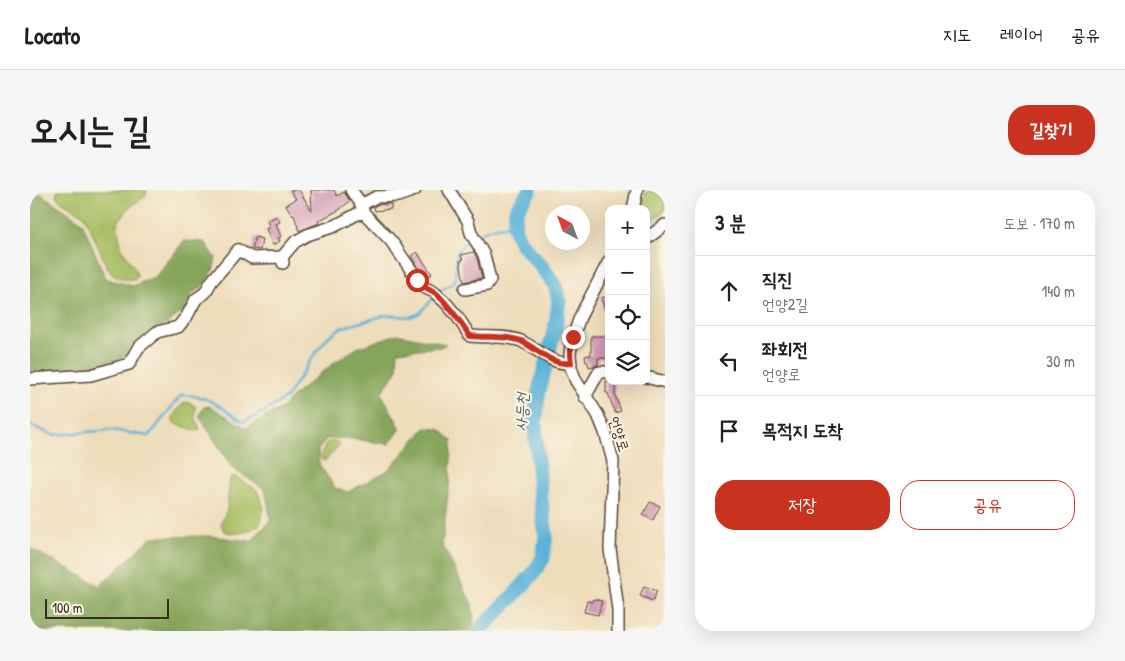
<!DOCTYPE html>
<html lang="ko">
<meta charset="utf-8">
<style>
:root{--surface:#fff;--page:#f6f6f6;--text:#202124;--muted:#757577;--line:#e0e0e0;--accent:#c8321e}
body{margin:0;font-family:"Patrick Hand","Poor Story",sans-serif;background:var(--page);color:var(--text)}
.controls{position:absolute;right:15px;top:15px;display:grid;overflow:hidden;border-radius:10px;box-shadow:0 5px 20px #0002}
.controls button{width:45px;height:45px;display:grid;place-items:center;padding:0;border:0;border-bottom:1px solid var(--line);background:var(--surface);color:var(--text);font:25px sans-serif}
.compass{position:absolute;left:515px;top:15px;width:45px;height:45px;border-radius:50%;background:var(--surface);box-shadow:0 5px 20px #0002;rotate:319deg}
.scale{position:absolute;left:15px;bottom:12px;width:124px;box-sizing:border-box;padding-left:5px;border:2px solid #3b2a1e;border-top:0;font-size:14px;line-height:18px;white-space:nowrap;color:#3b2a1e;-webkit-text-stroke:4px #fcf5e5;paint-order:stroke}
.stop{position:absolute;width:15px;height:15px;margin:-11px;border:4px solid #c8321e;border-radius:50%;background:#fff}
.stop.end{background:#c8321e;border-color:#fff;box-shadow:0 1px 5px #0008}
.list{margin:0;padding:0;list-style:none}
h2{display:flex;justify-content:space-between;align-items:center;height:65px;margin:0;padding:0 20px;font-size:21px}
h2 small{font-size:16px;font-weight:400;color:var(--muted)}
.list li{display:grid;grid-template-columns:32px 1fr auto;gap:15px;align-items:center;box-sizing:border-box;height:70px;padding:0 20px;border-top:1px solid var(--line)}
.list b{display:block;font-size:19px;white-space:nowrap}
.list p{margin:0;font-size:16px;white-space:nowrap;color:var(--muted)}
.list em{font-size:16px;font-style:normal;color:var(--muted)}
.actions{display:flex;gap:10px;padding:15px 20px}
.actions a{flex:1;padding:11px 0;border:1px solid var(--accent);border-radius:20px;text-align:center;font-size:18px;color:var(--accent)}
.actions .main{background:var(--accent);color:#fff}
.icon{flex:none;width:28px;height:28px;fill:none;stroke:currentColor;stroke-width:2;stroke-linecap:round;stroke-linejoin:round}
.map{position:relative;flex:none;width:635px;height:441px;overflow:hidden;border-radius:20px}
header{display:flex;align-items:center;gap:30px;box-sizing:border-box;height:70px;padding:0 25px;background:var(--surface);border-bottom:1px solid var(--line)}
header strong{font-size:24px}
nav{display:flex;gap:28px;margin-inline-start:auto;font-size:18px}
.intro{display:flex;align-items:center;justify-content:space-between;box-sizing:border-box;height:120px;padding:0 30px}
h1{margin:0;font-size:35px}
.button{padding:12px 22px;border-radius:20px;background:var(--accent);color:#fff;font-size:18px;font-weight:700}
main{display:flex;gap:30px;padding:0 30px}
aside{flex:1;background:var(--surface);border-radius:20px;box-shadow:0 5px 20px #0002}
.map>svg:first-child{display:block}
.green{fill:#a7be64;stroke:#717441}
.forest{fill:#85a55a;stroke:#60683c}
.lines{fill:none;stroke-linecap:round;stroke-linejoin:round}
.stream{stroke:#5bb3d8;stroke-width:2.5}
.river{stroke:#5bb3d8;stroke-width:15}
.building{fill:#d195b4}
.minor-casing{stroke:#564536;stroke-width:14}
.minor{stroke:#fff;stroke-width:11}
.route{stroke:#c8321e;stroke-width:6}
.labels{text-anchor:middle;stroke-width:4;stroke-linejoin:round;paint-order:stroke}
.street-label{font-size:15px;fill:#3b2a1e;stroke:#fcf5e5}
.water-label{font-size:16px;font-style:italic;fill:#465a5f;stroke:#fcf5e5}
</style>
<header>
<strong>Locato</strong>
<nav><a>지도</a><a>레이어</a><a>공유</a></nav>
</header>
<div class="intro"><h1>오시는 길</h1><a class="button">길찾기</a></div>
<main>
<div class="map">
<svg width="635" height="441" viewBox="0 0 635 441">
<rect width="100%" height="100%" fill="#fcf5e5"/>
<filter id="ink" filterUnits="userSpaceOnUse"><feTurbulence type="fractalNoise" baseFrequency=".02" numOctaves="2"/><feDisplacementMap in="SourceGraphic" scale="10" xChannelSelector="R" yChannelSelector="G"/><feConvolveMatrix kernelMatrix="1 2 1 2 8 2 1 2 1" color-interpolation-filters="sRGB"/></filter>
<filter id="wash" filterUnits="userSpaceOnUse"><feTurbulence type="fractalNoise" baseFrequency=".0096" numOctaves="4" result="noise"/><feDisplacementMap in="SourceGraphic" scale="20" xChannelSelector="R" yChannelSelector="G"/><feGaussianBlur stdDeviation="1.12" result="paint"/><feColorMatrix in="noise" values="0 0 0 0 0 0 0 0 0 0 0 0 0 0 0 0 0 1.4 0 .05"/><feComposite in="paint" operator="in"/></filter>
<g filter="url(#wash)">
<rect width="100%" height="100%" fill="#edb"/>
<path class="green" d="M33 0H117L116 6 100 17 87 33 91 58 105 79 107 85 105 89C93 90 85 88 78 79L54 25 31 11 26 6 27 2Z
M619 0 635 1V20L616 36V19H610L616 2Z
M155 212 161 213 166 217 165 227 170 239 167 241 146 234 142 231 145 223Z
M302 251 308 252 309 255 296 270 293 271 290 267 296 253Z
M204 286 227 300 234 318 230 334C218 342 208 346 194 341L191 334 197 319 200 288Z"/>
<path class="forest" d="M0 0H5L52 32 76 89 103 96 126 86 154 51 175 52 186 68 183 81 172 97 162 104 156 119 135 135 119 142 101 156 92 168 59 179 0 182Z
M367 144 416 154 410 157 368 161 367 181 351 203 371 239 359 254C337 252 318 246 296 249L288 260 289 274 305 298 318 302 357 281 395 238 409 239 422 250 420 288 412 354 442 414 444 433 441 441H0V358L70 396 122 347 180 346 221 351 241 330 235 299 203 279 169 226 174 217 180 216 216 238 252 218 263 206 305 172 327 158Z"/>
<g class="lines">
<path class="stream" d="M446 44 463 38 484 34
M410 101 425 92 427 62 439 48
M0 235 23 245 81 240 119 246 151 205C180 205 189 216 213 232L232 223 256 208 286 162 298 147 310 138 357 125 380 127 390 123 404 107"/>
<path class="river" d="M449 441 482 407 503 384 513 368 516 345 510 303 505 235 508 205 526 133 529 111 525 95 512 77 490 52 484 37 486 20 500 0"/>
</g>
<g id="blocks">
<path class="building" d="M260 0H269L282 21 281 0H304L307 6 314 2 320 11 309 20 288 31 289 33 269 41 264 25 263 26 256 15 266 9Z
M348 14H361V19L345 21 344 16Z
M247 26 250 32 246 34 251 47 248 48 250 51 243 55 236 39 240 37 237 31Z
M225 47 232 49 230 60 222 59Z
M387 62 402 84 396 88 381 66Z
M444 62 447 68 452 88 434 92 430 71 433 70 431 65Z
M579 106V126L577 127 571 108Z
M561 146H576V153H579V168H568V175L559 177 558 172H556L555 166 561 165Z
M576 191H585V205L591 221 585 223 578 203H576Z
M620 312 630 316 623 330 613 325Z
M614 396 627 401 623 411 610 406Z
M563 409 572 411 568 425 554 422 557 411 562 412Z"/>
</g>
</g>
<g filter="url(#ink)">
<use href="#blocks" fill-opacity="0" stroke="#564536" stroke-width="1"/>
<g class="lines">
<g class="minor-casing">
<path id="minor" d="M321 0 330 12 334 23 361 51 393 97 404 102 415 112 427 126 440 146C456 148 476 145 491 151 508 159 521 175 541 173
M419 0 438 31 441 43 454 65 460 90 457 95 435 99
M331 15 346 7 368 6 385 0
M603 19 607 0
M616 49 635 35
M579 71 550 127 543 147 540 163 541 178 546 191 568 225 575 242 583 271 580 359 588 420V441
M253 73 252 67 265 52 277 45 305 36 327 24 334 23
M616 187 635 192
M0 189 61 185 99 174 108 158 127 142 148 137 157 126 166 109 175 103 181 92 208 60 222 68 252 67
M555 207 569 182H579"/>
</g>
<use href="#minor" class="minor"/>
</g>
</g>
<g class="lines" filter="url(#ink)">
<path class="route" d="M387 90C394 99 400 98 407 104 420 117 430 131 440 146 456 148 476 145 491 151 508 159 521 176 541 173L540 163 543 147"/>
</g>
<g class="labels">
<g class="street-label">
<text transform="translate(589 244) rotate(72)" y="5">언양로</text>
</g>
<g class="water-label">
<text transform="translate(491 222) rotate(-87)" y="6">사등천</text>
</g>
</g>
</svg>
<div class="controls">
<button>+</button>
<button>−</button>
<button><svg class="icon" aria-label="locate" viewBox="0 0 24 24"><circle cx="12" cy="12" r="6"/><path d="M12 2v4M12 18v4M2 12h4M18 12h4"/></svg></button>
<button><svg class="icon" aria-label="layers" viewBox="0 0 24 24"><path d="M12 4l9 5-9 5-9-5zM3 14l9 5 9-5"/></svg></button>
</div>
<svg class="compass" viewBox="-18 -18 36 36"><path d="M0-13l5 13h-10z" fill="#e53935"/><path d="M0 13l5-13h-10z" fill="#757577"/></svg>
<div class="scale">100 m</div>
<div class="stop" style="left:387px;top:90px"></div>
<div class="stop end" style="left:543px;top:147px"></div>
</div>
<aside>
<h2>3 분<small>도보 · 170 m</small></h2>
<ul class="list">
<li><svg class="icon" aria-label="ahead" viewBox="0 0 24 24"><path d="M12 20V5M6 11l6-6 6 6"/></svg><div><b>직진</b><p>언양2길</p></div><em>140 m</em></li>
<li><svg class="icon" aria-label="left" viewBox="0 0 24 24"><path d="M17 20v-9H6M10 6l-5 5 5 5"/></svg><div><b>좌회전</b><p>언양로</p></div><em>30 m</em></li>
<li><svg class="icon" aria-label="arrive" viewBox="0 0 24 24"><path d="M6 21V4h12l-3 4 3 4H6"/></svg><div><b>목적지 도착</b></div></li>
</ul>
<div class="actions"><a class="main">저장</a><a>공유</a></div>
</aside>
</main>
